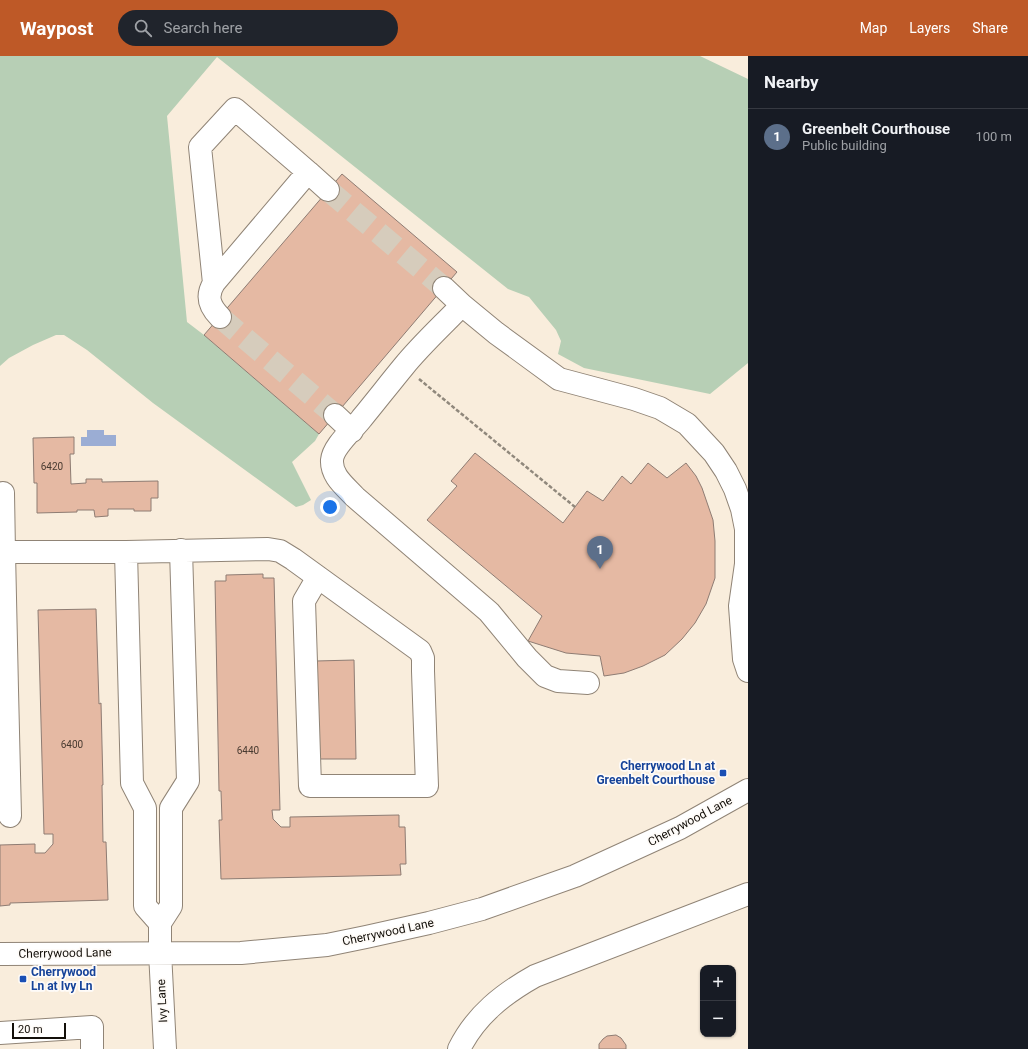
<!DOCTYPE html>
<meta charset="utf-8">
<style>
:root{--surface:#171b24;--page:#20242c;--text:#f1f3f6;--muted:#9ea1a6;--line:#363941;--accent:#be5927}
body{margin:0;font-family:Roboto,sans-serif;background:var(--page);color:var(--text)}
.controls{position:absolute;right:12px;bottom:12px;display:grid;overflow:hidden;border-radius:8px;box-shadow:0 1px 3px #0004}
.controls button{width:36px;height:36px;display:grid;place-items:center;padding:0;border:0;border-bottom:1px solid var(--line);background:var(--surface);color:var(--text);font:20px sans-serif}
.scale{position:absolute;left:12px;bottom:10px;width:54px;box-sizing:border-box;padding-left:4px;border:2px solid #130f09;border-top:0;font-size:11px;line-height:14px;white-space:nowrap;color:#130f09;-webkit-text-stroke:3px #fefbf8;paint-order:stroke}
.you{position:absolute;left:330px;top:451px;width:14px;height:14px;margin:-10px;border:3px solid #fff;border-radius:50%;background:#1a73e8;box-shadow:0 0 0 6px #1a73e833}
.badge{display:grid;place-items:center;width:26px;height:26px;border-radius:50%;background:var(--accent);color:#fff;font-size:13px;font-weight:700}
.pin{position:absolute;translate:-50% -33px;filter:drop-shadow(0 1px 2px #0008)}
.pin::after{content:'';position:absolute;top:21px;width:14px;height:12px;background:inherit;clip-path:polygon(0 0,100% 0,50% 100%)}
.list{margin:0;padding:0;list-style:none}
h2{display:flex;justify-content:space-between;align-items:center;height:52px;margin:0;padding:0 16px;font-size:17px}
h2 small{font-size:13px;font-weight:400;color:var(--muted)}
.list li{display:grid;grid-template-columns:26px 1fr auto;gap:12px;align-items:center;box-sizing:border-box;height:56px;padding:0 16px;border-top:1px solid var(--line)}
.list b{display:block;font-size:15px;white-space:nowrap}
.list p{margin:0;font-size:13px;white-space:nowrap;color:var(--muted)}
.list em{font-size:13px;font-style:normal;color:var(--muted)}
.icon{flex:none;width:22px;height:22px;fill:none;stroke:currentColor;stroke-width:2;stroke-linecap:round;stroke-linejoin:round}
.map{position:relative;flex:none;width:748px;height:993px;overflow:hidden}
header{display:flex;align-items:center;gap:24px;box-sizing:border-box;height:56px;padding:0 20px;background:var(--accent);color:#fff}
header strong{font-size:19px}
nav{display:flex;gap:22px;margin-inline-start:auto;font-size:14px}
.search{width:280px;height:36px;background:var(--page);display:flex;align-items:center;gap:10px;box-sizing:border-box;padding:0 14px;border-radius:22px;color:var(--muted);font-size:15px}
main{display:flex}
aside{flex:1;background:var(--surface)}
.map>svg:first-child{display:block}
.green{fill:#b7cfb5}
.water{fill:#9badd4}
.building{fill:#e5b9a3;stroke:#8e7c73}
.lines{fill:none;stroke-linecap:round;stroke-linejoin:round}
.minor-tunnel{stroke:#d6ccbc;stroke-width:22;stroke-dasharray:22 11;stroke-linecap:butt}
.minor-casing{stroke:#908476;stroke-width:24}
.path{stroke:#90887c;stroke-width:2.5;stroke-dasharray:4 2;stroke-linecap:butt}
.minor{stroke:#fff;stroke-width:22}
.transit-dot{fill:#1a4fb4;stroke:#fefbf8;stroke-width:1.5}
.labels{text-anchor:middle;stroke-width:3.5;stroke-linejoin:round;paint-order:stroke}
.number-label{font-size:10px;fill:#483a30}
.transit-label{font-size:12px;font-weight:bold;fill:#164399;stroke:#fefbf8;text-anchor:end}
.street-label{font-size:12px;fill:#130f09;stroke:#fefbf8}
</style>
<header>
<strong>Waypost</strong>
<div class="search"><svg class="icon" aria-label="search" viewBox="0 0 24 24"><circle cx="10" cy="10" r="6"/><path d="M15 15l6 6"/></svg>Search here</div>
<nav><a>Map</a><a>Layers</a><a>Share</a></nav>
</header>
<main>
<div class="map">
<svg width="748" height="993" viewBox="0 0 748 993">
<rect width="100%" height="100%" fill="#f9eddc"/>
<path class="green" d="M0 0H700L748 23V307L710 338 584 312 558 298 561 285 556 274 529 241 508 233 217 1 167 60 187 266 204 279 319 378 315 385 292 406 311 444 303 449 296 451 153 347 87 294 64 279H56L33 289 9 302 0 310Z"/>
<path class="water" d="M87 374H104V379H116V390H81V381H87Z"/>
<path class="building" d="M342 118 457 216 319 378 204 279Z
M74 381V398H70L71 428 86 427V423H102V426L158 425V442H151V455H134V453H108V460L95 461 94 454H77V456L37 457V427H34L33 382Z
M475 397 563 467 587 435 603 445 622 420 631 428 648 407 667 422 686 407 696 420 702 432 713 464 715 485V522L706 548 695 567 682 583 665 599 643 610 624 617 604 620 600 600 566 597 528 585 542 560 427 464 457 430 451 425Z
M263 518V522H274L280 754H272L273 763 281 771H290V761L399 759V771H405L406 808H400L401 819 221 823 219 764H222L221 735H219L215 525H226V519Z
M96 553 99 648 101 647 103 729H102L103 786H106L108 844 10 847V849L0 850V789L35 788V797H45L53 788V778H44L38 554Z
M354 604 356 703H318L316 605Z
M616 979 621 982 626 989V993H599V988L603 983 607 980Z"/>
<g class="lines">
<path class="minor-tunnel" d="M328 134 444 232
M220 261 335 359"/>
<g class="minor-casing">
<path id="minor" d="M308 116 328 134
M214 227 200 91 235 53 308 116 214 227C206 240 209 250 220 261
M444 232 462 249
M335 359 352 375
M3 437 4 496
M126 496 132 727 145 752V850L160 867
M588 627 558 625 545 620 527 602 489 556 355 441C345 430 331 420 332 404 333 390 354 373 362 362 376 345 390 327 404 310 422 288 443 269 462 249L496 277 559 323 634 343 660 352 687 368 714 397 726 415 735 433 742 453 746 473V508L740 550 744 603 748 615
M0 634H7L4 496H126L268 493 280 495 293 503 420 595 423 602V615L427 730H310L304 545 318 521
M7 634 10 760
M0 898 241 897 327 889 366 881 429 867 482 853 575 820 680 772 748 734
M0 977 92 971V993
M165 993 160 896V867L171 850V752L188 725 181 494
M459 993C476 959 503 938 535 920L748 838"/>
</g>
<path class="path" d="M419 323 575 451"/>
<use href="#minor" class="minor"/>
</g>
<g class="transit-dot">
<rect x="719" y="713" width="8" height="8" rx="2"/>
<rect x="19" y="919" width="8" height="8" rx="2"/>
</g>
<g class="labels">
<g class="number-label">
<text x="52" y="414">6420</text>
<text x="72" y="692">6400</text>
<text x="248" y="698">6440</text>
</g>
<g class="transit-label">
<text x="715" y="714">Cherrywood Ln at<tspan x="715" dy="14">Greenbelt Courthouse</tspan></text>
<text x="31" y="920" text-anchor="start">Cherrywood<tspan x="31" dy="14">Ln at Ivy Ln</tspan></text>
</g>
<g class="street-label">
<text transform="translate(690 765) rotate(-28)" y="4">Cherrywood Lane</text>
<text transform="translate(388 876) rotate(-12)" y="4">Cherrywood Lane</text>
<text transform="translate(65 897) rotate(-1)" y="4">Cherrywood Lane</text>
<text transform="translate(162 945) rotate(-93)" y="4">Ivy Lane</text>
</g>
</g>
</svg>
<div class="controls">
<button>+</button>
<button>−</button>
</div>
<div class="scale">20 m</div>
<div class="you"></div>
<div class="pin badge" style="left:600px;top:513px;background:#5c6f8a">1</div>
</div>
<aside>
<h2>Nearby<small></small></h2>
<ul class="list">
<li><span class="badge" style="background:#5c6f8a">1</span><div><b>Greenbelt Courthouse</b><p>Public building</p></div><em>100 m</em></li>
</ul>
</aside>
</main>
